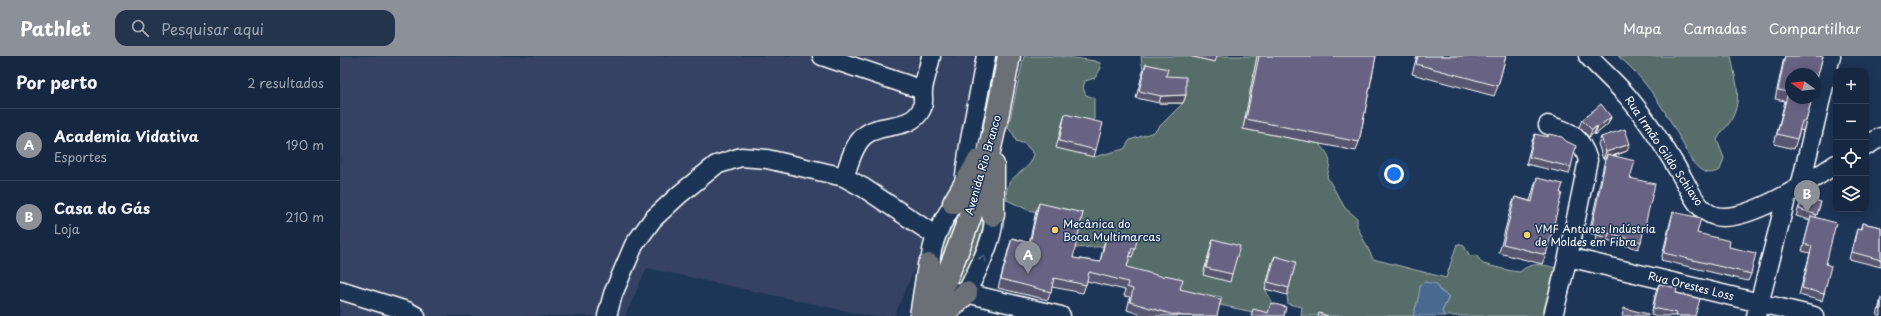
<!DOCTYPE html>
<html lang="pt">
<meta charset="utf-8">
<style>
:root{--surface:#162841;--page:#23344c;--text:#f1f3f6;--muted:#9ea6b1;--line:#35445a;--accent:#8c9099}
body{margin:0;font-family:"Playpen Sans",sans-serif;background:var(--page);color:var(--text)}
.controls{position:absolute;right:12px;top:12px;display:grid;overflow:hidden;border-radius:8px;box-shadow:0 2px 10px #0003}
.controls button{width:36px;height:36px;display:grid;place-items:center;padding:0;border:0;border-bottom:1px solid var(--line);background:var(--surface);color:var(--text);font:20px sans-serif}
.compass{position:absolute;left:1445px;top:12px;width:36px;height:36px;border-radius:50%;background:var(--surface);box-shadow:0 2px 10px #0003;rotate:285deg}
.you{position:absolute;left:1054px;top:118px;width:14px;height:14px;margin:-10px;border:3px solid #fff;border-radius:50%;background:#1a73e8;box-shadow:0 0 0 6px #1a73e833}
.badge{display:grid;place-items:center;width:26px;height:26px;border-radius:50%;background:var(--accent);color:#fff;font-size:13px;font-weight:700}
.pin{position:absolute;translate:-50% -33px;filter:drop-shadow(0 1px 2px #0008)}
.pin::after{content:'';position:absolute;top:21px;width:14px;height:12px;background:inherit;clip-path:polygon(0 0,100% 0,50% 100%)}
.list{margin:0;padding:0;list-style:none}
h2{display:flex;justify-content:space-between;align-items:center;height:52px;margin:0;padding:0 16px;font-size:17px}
h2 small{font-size:13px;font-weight:400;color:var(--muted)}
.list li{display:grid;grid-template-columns:26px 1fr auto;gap:12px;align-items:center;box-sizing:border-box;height:72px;padding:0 16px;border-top:1px solid var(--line)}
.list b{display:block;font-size:15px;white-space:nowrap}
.list p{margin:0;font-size:13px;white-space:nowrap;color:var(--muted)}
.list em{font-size:13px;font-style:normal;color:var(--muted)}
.icon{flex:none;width:22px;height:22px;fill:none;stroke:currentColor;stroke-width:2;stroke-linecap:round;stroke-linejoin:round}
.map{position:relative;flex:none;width:1541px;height:260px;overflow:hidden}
header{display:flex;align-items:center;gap:24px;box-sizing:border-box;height:56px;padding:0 20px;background:var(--accent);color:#fff}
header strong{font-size:19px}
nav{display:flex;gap:22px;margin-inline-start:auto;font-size:14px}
.search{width:280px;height:36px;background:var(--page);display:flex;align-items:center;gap:10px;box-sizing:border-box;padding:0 14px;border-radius:12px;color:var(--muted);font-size:15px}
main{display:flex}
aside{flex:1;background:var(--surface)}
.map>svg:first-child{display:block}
.built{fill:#344364}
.green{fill:#566d69;stroke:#aab6b4}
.water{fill:#4a6b90;stroke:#92a6bc}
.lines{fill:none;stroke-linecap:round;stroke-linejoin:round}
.minor-casing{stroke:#fff;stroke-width:21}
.major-casing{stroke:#fff;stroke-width:25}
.minor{stroke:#1d3557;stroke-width:18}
.major{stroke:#6a7074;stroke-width:22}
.wall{fill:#595670;stroke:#fff}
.shaded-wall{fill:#49465b;stroke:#fff}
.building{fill:#686482;stroke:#fff}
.oneway{stroke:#6c7c92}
.poi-dot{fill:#ffd166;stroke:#1d3557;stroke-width:1.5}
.labels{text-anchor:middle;stroke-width:3;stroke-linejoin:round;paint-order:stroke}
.street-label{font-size:11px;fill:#fff;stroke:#1d3557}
.poi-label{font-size:11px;fill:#fff;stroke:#1d3557;text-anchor:start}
</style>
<header>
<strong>Pathlet</strong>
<div class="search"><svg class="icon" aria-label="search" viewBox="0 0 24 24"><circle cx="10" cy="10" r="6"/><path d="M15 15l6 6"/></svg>Pesquisar aqui</div>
<nav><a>Mapa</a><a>Camadas</a><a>Compartilhar</a></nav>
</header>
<main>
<aside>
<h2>Por perto<small>2 resultados</small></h2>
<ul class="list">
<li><span class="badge">A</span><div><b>Academia Vidativa</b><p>Esportes</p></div><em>190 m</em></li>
<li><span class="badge">B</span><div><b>Casa do Gás</b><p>Loja</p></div><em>210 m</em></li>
</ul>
</aside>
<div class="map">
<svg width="1541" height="260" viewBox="0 0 1541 260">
<rect width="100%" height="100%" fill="#1d3557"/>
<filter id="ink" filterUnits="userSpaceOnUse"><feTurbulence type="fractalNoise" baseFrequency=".025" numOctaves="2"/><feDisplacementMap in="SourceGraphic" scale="8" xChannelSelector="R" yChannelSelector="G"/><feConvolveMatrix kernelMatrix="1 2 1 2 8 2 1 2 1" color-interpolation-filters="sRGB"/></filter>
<g filter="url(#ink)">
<path class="built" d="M0 0H661L643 81 608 137 554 260H529L307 212 285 260H0Z"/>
<path class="green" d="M684 0H720L755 5 760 7 761 12 755 22 745 25 743 32 746 39 754 42V101L784 93 790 84 814 76 843 47 803 15 801 0H849L874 6 876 0H917L903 73 980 88C992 102 991 105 987 121L1005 152 1017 162V170L1033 203 1106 222 1117 188 1124 190 1130 200 1136 199 1143 208 1171 215 1180 216C1190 206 1203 208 1215 212L1202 260H1104L1102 255 1109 241 1092 228 1085 226C1079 237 1077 248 1073 260H961L962 251 948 248 947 239 954 213 925 233 939 258 927 259 880 249 882 241 866 238 863 248 789 221 786 210 789 200 792 201 772 190 734 192 740 165 688 154 667 144C662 117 689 120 694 98L685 88 676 85 674 79 668 72Z
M1278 0H1391C1395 24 1404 42 1390 66 1386 72 1380 77 1377 84L1384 102 1380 114C1367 121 1359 114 1351 104 1333 67 1310 26 1278 0Z
M628 145 598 226 600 183 611 161Z
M639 150 644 160 641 187 625 223 619 229 609 232Z"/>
<path class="water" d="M1085 226 1097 228 1099 234 1109 241 1102 255 1104 260H1073C1077 249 1079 240 1080 229Z"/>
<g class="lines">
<g class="minor-casing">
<path id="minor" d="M482 0 583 34
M1248 0C1261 14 1276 27 1288 41 1308 65 1326 93 1341 119 1350 134 1357 155 1375 160 1406 168 1470 125 1496 108
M1208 69C1231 76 1240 79 1248 104L1228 201 1213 260
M1526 90 1541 81
M504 121C509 109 513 89 524 80 540 66 570 75 581 54 585 47 582 40 583 33 585 22 589 11 591 0
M624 127 629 89 646 0
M1460 131 1491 0
M1228 201 1474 260
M592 222C586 195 599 170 614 147L636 141C644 145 651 150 653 159 657 177 635 220 626 237
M0 234 67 255 76 260
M612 236 626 237 721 260
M267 260 273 238 294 189 313 163 340 138 376 109 401 101 427 103 504 121 524 132 596 180
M1416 260 1447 139"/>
</g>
<g class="major-casing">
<path id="major" d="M614 147 639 105
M653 159V109
M581 260 589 209
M590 260C607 221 624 181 637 140 651 94 660 47 669 0
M602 260 626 237"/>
</g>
<use href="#minor" class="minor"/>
<use href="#major" class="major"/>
</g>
<path class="wall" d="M849 0H877L875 6Z
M917 0H1036L1019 86 1016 95 903 73Z
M1077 0H1166L1158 30 1154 40 1072 18Z
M1445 0H1483L1466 65 1463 75 1460 74 1454 93 1434 88 1445 45 1435 43 1443 6Z
M806 8 826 20 846 39 843 47H819L796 42 803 15Z
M725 58 756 94 754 101 716 92 723 65Z
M1271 61 1268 68 1255 79 1254 77 1249 81 1239 71 1242 64Z
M1195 78 1231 111 1229 118 1186 108 1192 85Z
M1261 81 1287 95 1274 100 1290 122 1301 186 1298 193 1267 184 1265 189 1255 186 1256 179 1249 177 1265 103H1263L1258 88Z
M1197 122 1206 199 1202 208 1159 197 1171 151 1175 141 1190 145 1194 131Z
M1462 141 1481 146 1476 161 1486 208 1484 238 1482 245 1459 239 1470 197 1462 195 1470 164 1456 160Z
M699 147 733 202 760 206 763 191 766 182 774 181 776 175 795 192 792 201 790 200 787 211 840 233 877 260H806L787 254 790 241 784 240 785 234 747 225 743 237 712 231 708 244 658 232 669 191 672 182 689 187 696 155Z
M1333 156 1357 177 1389 191 1411 218 1408 225 1321 204 1331 163Z
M1522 167 1541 171V211L1509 203 1515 180 1517 173 1520 174Z
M873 183 892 218 890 226 863 219 871 190Z
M935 200 949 232 947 239 925 233 932 207Z
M1319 228 1336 237 1355 260H1316L1311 259 1316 235Z
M1541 242V260H1537Z"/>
<path class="shaded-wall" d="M846 39 843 47H819L821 40Z
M1271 61 1268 68 1255 79 1257 72Z
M1257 70 1254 77 1249 81 1252 74Z
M1290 88 1287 95 1266 102 1267 98 1265 103H1263L1266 96Z"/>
<path class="building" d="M919 0H1036L1019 86 906 63Z
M1078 0H1166L1158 30 1076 8Z
M1445 0H1483L1475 30V18H1451V42H1472L1466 65H1462L1457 83 1437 78 1448 36 1438 34Z
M806 8 828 13 826 20 846 21V39L821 40 799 35Z
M1261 48 1271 61 1257 72V70L1252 74 1242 64Z
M725 58 763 67 756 94 719 85Z
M1285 73 1290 88 1266 96 1261 81Z
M1195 78 1208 81 1209 78 1222 81 1226 85 1236 90 1231 111 1189 101Z
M1267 98 1295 105 1290 122 1315 128 1301 186 1269 177 1268 182 1257 179 1259 172 1252 170Z
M1197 122 1223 128 1220 137H1222L1206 199 1163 188 1175 141 1192 146Z
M1462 141 1481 146 1477 159 1459 153Z
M699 147 743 157 733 202 760 206 766 182 775 181 776 175 798 181 795 192H792L787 211 824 221V219L843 223 840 233 881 243 877 260H843L834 258V259L790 246 793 233 787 231 788 226 749 216 746 229 714 222 711 236 661 223 672 182 690 187Z
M1333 156 1361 162 1357 177 1390 185 1389 191 1416 197 1411 218 1324 197Z
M1471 160 1496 167 1486 208 1491 210 1484 238 1462 232 1472 190 1464 188Z
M1522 167 1541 171V204L1512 196 1517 173 1521 174Z
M873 183 900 190 892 218 866 212Z
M935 200 956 206 949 232 928 226Z
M1319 228 1337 232 1336 237 1360 243 1355 260H1336L1337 257 1313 252Z
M1541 246V254L1539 253Z
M931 247 946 251 944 260H911L913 253 928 257Z
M1284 252 1308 258V260H1282Z
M979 257 988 260H978Z"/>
<defs><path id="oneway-chevron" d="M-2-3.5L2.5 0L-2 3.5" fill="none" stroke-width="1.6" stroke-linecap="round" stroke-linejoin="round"/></defs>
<use class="oneway" href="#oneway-chevron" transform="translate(643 202) rotate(-67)"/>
</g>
<g class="poi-dot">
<circle cx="715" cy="174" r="4"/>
<circle cx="1187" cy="179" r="4"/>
</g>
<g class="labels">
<g class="street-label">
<text transform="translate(1324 95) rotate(56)" y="4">Rua Irmão Gildo Schiavo</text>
<text transform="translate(643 109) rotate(-74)" y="4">Avenida Rio Branco</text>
<text transform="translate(1351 230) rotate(14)" y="4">Rua Orestes Loss</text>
</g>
<g class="poi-label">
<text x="723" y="172">Mecânica do<tspan x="723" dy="13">Boca Multimarcas</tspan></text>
<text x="1195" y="177">VMF Antunes Indústria<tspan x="1195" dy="13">de Moldes em Fibra</tspan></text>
</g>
</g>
</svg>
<div class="controls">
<button>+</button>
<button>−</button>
<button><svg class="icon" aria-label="locate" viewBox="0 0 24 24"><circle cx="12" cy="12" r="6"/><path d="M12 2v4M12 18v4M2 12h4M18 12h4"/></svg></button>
<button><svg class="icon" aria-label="layers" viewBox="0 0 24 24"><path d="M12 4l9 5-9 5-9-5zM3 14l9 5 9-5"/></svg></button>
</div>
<svg class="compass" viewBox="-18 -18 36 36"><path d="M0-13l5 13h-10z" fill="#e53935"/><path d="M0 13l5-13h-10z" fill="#9ea6b1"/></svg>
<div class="you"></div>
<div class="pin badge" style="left:688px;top:218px">A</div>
<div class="pin badge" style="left:1467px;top:157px">B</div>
</div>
</main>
